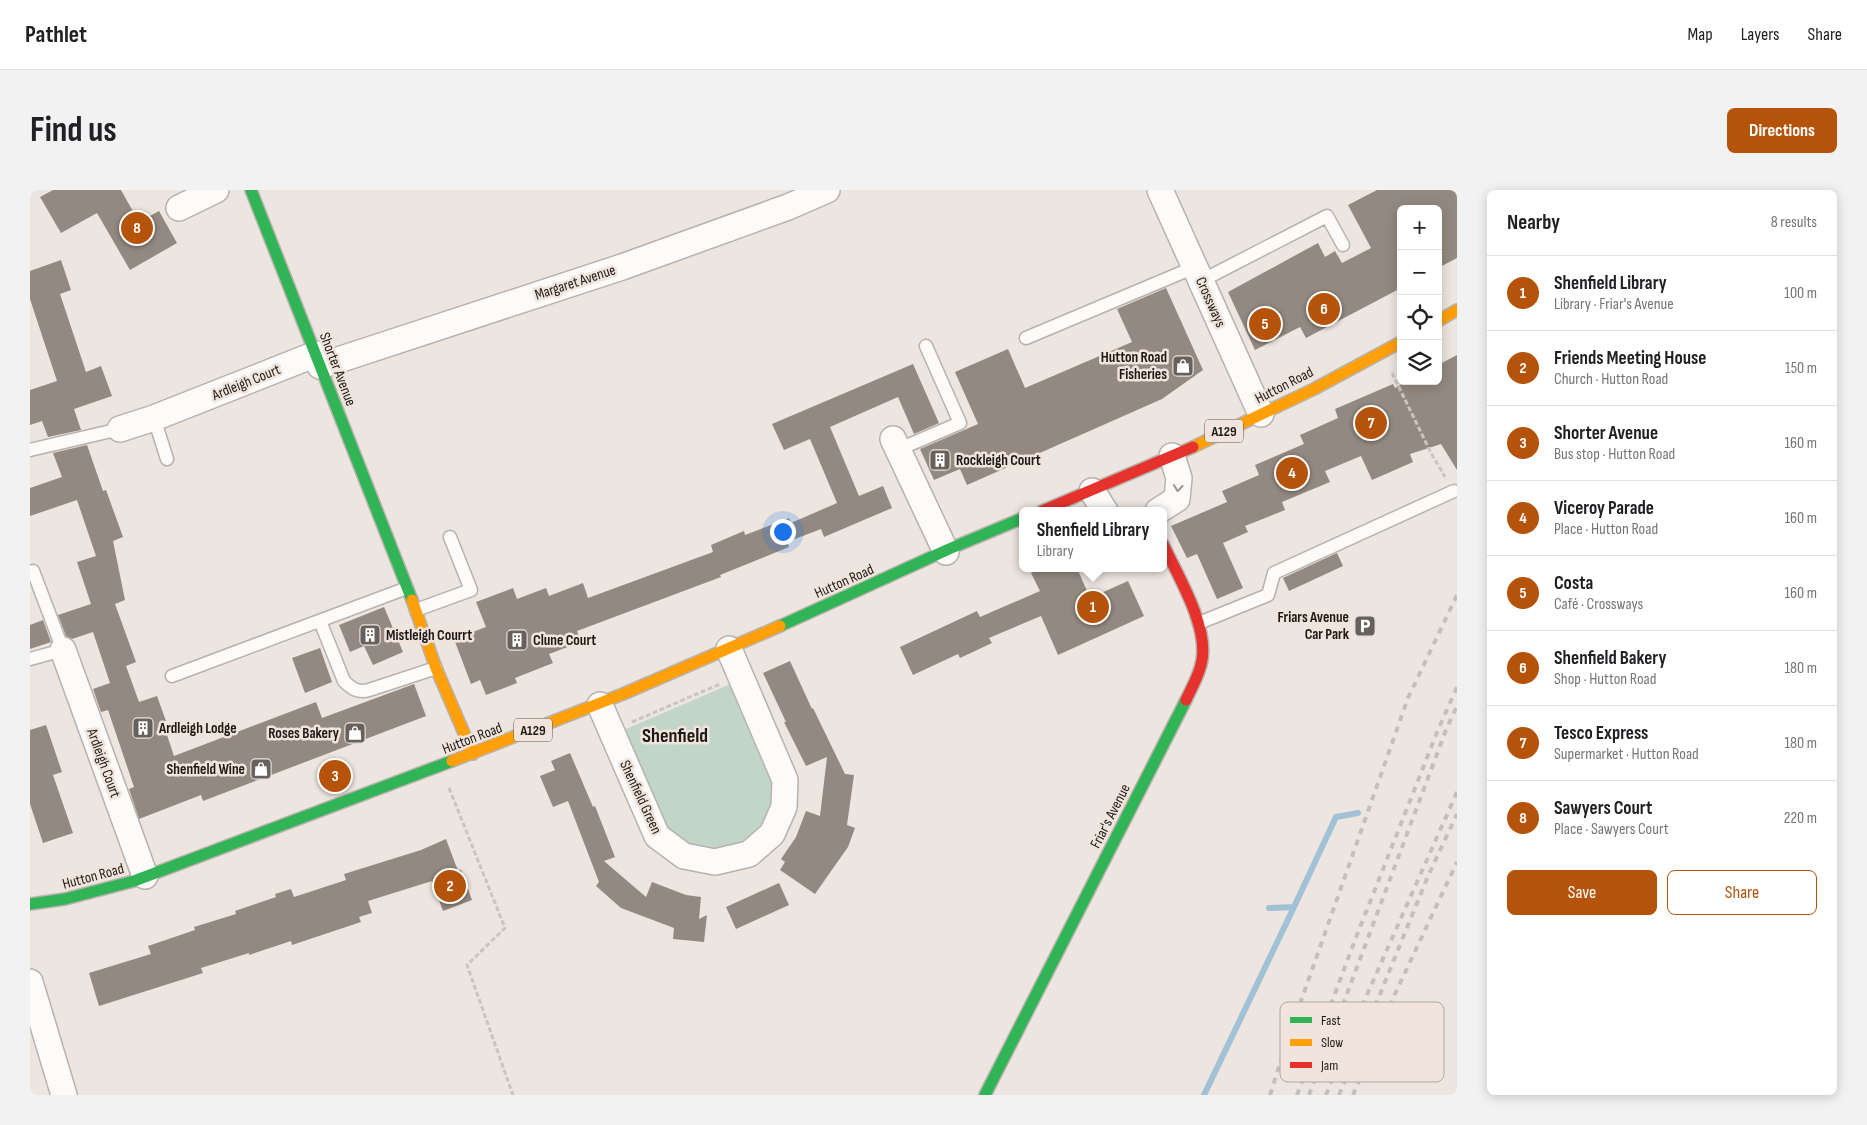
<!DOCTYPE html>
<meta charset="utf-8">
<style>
:root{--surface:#fff;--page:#f2f2f2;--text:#202124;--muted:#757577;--line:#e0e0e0;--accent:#b45309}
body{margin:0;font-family:"Sofia Sans Condensed",sans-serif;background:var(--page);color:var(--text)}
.controls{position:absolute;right:15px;top:15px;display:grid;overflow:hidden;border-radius:8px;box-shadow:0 2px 12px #0003}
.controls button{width:45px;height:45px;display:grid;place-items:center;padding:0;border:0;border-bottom:1px solid var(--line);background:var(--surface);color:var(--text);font:25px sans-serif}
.you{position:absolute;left:752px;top:341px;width:18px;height:18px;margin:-12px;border:4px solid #fff;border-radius:50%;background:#1a73e8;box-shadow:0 0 0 8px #1a73e833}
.badge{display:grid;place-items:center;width:32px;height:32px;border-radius:50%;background:var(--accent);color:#fff;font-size:16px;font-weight:700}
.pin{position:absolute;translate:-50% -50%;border:2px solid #fff;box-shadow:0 1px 5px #0006}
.popup{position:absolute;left:989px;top:317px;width:148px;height:65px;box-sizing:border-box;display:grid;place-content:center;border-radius:8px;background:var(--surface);filter:drop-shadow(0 1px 4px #0005);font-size:16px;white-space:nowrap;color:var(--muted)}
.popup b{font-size:19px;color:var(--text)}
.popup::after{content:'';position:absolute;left:50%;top:100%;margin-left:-10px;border:10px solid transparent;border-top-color:var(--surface)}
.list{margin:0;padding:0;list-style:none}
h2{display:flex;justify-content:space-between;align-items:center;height:65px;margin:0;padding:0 20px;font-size:21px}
h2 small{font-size:16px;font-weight:400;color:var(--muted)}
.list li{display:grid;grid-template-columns:32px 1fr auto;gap:15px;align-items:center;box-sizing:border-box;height:75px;padding:0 20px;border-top:1px solid var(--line)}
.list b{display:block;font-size:19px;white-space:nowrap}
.list p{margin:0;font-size:16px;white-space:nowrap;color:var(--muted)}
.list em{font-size:16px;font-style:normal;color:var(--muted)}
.actions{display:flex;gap:10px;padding:15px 20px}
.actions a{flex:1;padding:11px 0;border:1px solid var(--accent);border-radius:8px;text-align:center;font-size:18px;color:var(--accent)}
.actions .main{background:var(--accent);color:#fff}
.icon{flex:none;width:28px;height:28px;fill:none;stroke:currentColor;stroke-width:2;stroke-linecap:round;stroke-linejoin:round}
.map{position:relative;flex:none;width:1427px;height:905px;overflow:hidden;border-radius:8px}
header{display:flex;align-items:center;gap:30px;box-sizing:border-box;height:70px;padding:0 25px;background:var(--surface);border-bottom:1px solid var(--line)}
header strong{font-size:24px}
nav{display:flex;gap:28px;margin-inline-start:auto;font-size:18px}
.intro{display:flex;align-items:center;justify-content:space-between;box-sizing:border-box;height:120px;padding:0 30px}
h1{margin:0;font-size:35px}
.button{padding:12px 22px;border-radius:8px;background:var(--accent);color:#fff;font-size:18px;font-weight:700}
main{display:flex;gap:30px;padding:0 30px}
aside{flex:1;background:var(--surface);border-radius:8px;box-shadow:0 2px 12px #0003}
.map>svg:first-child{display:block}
.green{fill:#c2d6c8}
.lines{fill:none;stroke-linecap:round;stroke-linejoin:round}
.stream{stroke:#a1c1d7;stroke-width:6}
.building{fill:#938980}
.lane-casing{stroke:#b8b2ae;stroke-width:15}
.street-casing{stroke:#b8b2ae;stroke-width:28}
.fast-casing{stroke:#b8b2ae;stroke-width:14}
.slow-casing{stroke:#b8b2ae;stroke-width:14}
.jam-casing{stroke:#b8b2ae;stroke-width:14}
.path{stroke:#c8c6c4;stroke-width:3;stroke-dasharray:5 2.5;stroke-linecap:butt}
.lane{stroke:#fcfbfa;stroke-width:12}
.street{stroke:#fcfbfa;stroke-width:25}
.fast{stroke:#30b455;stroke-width:11}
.slow{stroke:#ff9f0a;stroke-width:11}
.jam{stroke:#e5322d;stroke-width:11}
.rail{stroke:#c2c0bf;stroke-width:4;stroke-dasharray:6 6;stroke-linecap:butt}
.oneway{stroke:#989694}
.labels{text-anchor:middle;stroke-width:5;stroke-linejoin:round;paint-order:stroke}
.shield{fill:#f0e4dc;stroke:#5d5752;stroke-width:1}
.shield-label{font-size:14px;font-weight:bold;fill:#1e1a17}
.street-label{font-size:15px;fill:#1e1a17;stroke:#f0e4dc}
.poi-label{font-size:15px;font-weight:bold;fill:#1e1a17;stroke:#f0e4dc;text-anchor:end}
.district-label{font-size:20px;font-weight:bold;fill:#1e1a17;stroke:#f0e4dc}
.key{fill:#f0e4dc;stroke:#b1a7a1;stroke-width:1}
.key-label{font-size:14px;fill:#1e1a17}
</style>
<header>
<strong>Pathlet</strong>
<nav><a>Map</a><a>Layers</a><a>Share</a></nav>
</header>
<div class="intro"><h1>Find us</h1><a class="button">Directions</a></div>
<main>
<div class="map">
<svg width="1427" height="905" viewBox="0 0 1427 905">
<rect width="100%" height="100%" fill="#ece5e0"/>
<path class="green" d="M703 493 740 575 746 614 726 650 685 667 633 644 589 542Z"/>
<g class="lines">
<path class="stream" d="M1239 718 1264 717 1306 627 1328 623
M1174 905 1264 717"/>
</g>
<path class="building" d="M23 0H91L109 32 129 21 147 53 100 80 67 23 31 43 10 7Z
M1347 0H1427V68L1408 78V19H1371V98L1276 148 1270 137 1225 160 1198 102 1288 53 1295 67 1305 61 1312 73 1341 58 1318 15Z
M31 70 41 100 30 104 56 182 71 176 82 206 44 219 51 240 18 247 12 231 0 235V200L27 191 0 109V81Z
M1136 98 1173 180 1132 209 937 295 930 279 904 290 890 259 948 234 925 182 978 159 995 198 1102 152 1087 119Z
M1427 165V280L1411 254 1380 264 1383 272 1342 290 1331 266 1295 281 1300 292 1252 312 1255 320 1215 336 1218 342 1193 353 1213 398 1187 409 1167 364 1157 368 1141 336 1197 312 1192 301 1229 285 1225 275 1274 254 1270 245 1308 228 1305 219 1363 194 1365 198 1377 191H1408V175Z
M883 174 909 233 884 244 868 207 800 237 829 306 853 296 862 318 794 347 791 339 757 352 759 357 690 385 691 387 547 441 551 452 519 464 523 473 485 488 487 493 456 505 450 490 441 494 424 449 456 437 446 412 483 398 487 409 516 398 519 406 553 393 558 408 683 362 681 355 714 341 715 345 759 328 761 333 807 313 780 249 754 260 742 234Z
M57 255 73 301 76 300 93 347 83 351 95 410 85 414 106 472 96 476 109 512 127 506 136 531 133 533 144 566 286 512 292 528 384 494 396 526 173 611 171 605 109 629 99 599 104 597 78 520 71 522 63 499 80 493 63 442 42 449 36 446 28 425 61 414 47 372 66 366 47 310 0 326V298L32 287 23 263Z
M1307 363 1313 376 1259 401 1253 388Z
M1012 378H1047L1060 408 1098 391 1114 426 1028 465 1011 426 959 448 962 453 930 468 928 464 883 485 870 457 947 421 950 427 1010 401 1001 383Z
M354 417 373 462 343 475 334 456 320 462 309 435Z
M13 430 21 452 0 459V435Z
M290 458 302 492 275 503 262 468Z
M760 471 782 519 783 518 815 584 824 585 817 635 825 638 818 657 785 704 750 680 755 672 751 669 766 647 776 621 790 626 797 567 776 576 754 532H756L733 483Z
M16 535 32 582 23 585 43 643 13 653 0 614V540Z
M540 563 563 617 565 616 585 667 574 671 616 707 622 692 656 705 671 707 669 729 677 725 674 752 643 749 644 738 591 718 566 696 569 692 538 611 523 617 510 586 525 580 521 571Z
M416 649 428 681 431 680 442 710 413 721 402 691 338 711 342 723 329 727 331 732 262 755 261 751 219 765V763L171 778 173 783 69 816 59 783 121 764 118 756 165 740 164 737 206 724 205 721 246 707 245 704 261 699 264 707 316 690 314 684 391 660Z
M749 693 759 715 706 739 696 717Z"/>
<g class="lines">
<g class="lane-casing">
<path id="lane" d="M1171 91 1297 26 1313 55
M996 148 1165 77
M124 228 137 269
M0 260 90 239
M867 260 930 233 896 156
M386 420 441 400 420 347
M290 431 314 491C322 499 328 503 339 500L406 478
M1169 433 1238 405 1244 383 1424 301
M0 469 33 460 3 381
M142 486 377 398"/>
</g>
<g class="street-casing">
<path id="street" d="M1130 0 1231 224
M149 18 186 0
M290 176 592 77 758 17 797 0
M90 239 124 228 286 164
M863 249 916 362
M1062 301 1075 321
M1128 321 1147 309 1149 288 1142 266
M33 460 115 686
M570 515 627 646 654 666 685 672 719 664 742 644 754 617 755 590 699 459
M0 792 34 905"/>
</g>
<g class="fast-casing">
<path id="fast" d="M221 0 382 410
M750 436 919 359 993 328
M0 714 35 709 104 691 422 571
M955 905 1156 510"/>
</g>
<g class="slow-casing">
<path id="slow" d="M1408 131 1427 120
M1163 257 1284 199 1371 152
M382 410 406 478 443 564
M422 571 593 504 750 436"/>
</g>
<g class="jam-casing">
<path id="jam" d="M1012 321 1163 257
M1133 354C1148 386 1178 435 1172 470 1170 484 1162 497 1156 510"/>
</g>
<path class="path" d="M1362 183 1401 263 1415 287
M602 532 690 494
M419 598 475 738 437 775 483 905"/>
<use href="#lane" class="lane"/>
<use href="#street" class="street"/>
<use href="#fast" class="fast"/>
<use href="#slow" class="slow"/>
<use href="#jam" class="jam"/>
<path class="rail" d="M1240 905 1259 845 1378 508 1427 405
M1267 905 1325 750 1408 540 1427 497
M1279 905 1416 540 1427 516
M1296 905 1324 834 1427 602
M1309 905 1398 686 1427 624
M1323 905 1364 806 1427 672"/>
</g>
<defs><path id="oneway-chevron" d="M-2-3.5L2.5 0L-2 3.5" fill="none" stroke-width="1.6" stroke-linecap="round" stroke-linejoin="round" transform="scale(1.25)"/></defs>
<use class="oneway" href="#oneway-chevron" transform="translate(1148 298) rotate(96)"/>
<defs>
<g id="shop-square" transform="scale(1.125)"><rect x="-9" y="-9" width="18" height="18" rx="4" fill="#66615d" stroke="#f0e4dc"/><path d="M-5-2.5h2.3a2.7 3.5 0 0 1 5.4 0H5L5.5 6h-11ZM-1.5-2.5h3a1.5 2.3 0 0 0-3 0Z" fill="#fff"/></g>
<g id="building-square" transform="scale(1.125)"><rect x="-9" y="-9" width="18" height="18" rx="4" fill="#66615d" stroke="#f0e4dc"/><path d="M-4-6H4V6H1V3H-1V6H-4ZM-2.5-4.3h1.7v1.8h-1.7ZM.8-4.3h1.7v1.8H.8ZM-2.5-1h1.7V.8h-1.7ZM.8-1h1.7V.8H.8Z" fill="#fff"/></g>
<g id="parking-square" transform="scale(1.125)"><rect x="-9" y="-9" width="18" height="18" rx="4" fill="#66615d" stroke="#f0e4dc"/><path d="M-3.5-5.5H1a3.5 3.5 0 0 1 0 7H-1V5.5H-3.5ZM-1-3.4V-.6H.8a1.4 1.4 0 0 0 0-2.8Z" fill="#fff"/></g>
</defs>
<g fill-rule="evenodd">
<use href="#shop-square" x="1153" y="176"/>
<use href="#building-square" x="910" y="270"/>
<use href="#parking-square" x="1335" y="436"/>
<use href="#building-square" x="340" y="445"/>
<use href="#building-square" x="487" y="450"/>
<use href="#building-square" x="113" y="538"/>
<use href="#shop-square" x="325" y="543"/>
<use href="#shop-square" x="231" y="579"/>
</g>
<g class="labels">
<g class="shield">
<rect x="1175" y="229.5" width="38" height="23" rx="4"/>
<rect x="484" y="528.5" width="38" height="23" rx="4"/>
</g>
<g class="shield-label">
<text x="1194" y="246">A129</text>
<text x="503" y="545">A129</text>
</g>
<g class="street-label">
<text transform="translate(545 92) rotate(-18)" y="5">Margaret Avenue</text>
<text transform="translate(1181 112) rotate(66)" y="5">Crossways</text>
<text transform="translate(308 179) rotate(69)" y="5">Shorter Avenue</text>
<text transform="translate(216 192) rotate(-22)" y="5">Ardleigh Court</text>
<text transform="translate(1254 195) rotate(-27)" y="5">Hutton Road</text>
<text transform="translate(814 391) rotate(-24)" y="5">Hutton Road</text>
<text transform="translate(442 548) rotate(-21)" y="5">Hutton Road</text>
<text transform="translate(74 573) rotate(70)" y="5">Ardleigh Court</text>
<text transform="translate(611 607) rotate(65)" y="5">Shenfield Green</text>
<text transform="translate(1080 626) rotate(-63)" y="5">Friar's Avenue</text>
<text transform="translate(63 686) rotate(-15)" y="5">Hutton Road</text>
</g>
<g class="poi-label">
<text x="1137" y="172">Hutton Road<tspan x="1137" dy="17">Fisheries</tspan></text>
<text x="926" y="275" text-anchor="start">Rockleigh Court</text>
<text x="1319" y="432">Friars Avenue<tspan x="1319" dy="17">Car Park</tspan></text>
<text x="356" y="450" text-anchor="start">Mistleigh Courrt</text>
<text x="503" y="455" text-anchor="start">Clune Court</text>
<text x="129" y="543" text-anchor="start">Ardleigh Lodge</text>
<text x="309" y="548">Roses Bakery</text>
<text x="215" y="584">Shenfield Wine</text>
</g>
<g class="district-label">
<text x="645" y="552">Shenfield</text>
</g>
</g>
<rect x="1250" y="812" width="164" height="80" rx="8" class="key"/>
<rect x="1260" y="827" width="22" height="6" fill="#30b455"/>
<rect x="1260" y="849" width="22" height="7" fill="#ff9f0a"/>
<rect x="1260" y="872" width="22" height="6" fill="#e5322d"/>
<g class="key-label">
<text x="1291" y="835">Fast</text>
<text x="1291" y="857">Slow</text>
<text x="1291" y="880">Jam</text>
</g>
</svg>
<div class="controls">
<button>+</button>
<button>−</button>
<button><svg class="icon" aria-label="locate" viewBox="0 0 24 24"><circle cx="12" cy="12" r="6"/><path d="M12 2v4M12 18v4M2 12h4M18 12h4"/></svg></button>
<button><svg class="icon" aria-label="layers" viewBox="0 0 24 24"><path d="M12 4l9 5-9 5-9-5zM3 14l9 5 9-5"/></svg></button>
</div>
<div class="you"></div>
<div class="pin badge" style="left:1063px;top:417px">1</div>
<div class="popup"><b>Shenfield Library</b>Library</div>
<div class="pin badge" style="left:420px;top:696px">2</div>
<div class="pin badge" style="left:305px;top:586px">3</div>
<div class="pin badge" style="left:1262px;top:283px">4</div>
<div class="pin badge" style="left:1235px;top:134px">5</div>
<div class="pin badge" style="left:1294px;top:119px">6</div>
<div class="pin badge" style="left:1341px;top:233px">7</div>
<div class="pin badge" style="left:107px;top:38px">8</div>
</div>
<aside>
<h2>Nearby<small>8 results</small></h2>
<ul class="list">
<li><span class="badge">1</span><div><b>Shenfield Library</b><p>Library · Friar's Avenue</p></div><em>100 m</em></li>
<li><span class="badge">2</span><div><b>Friends Meeting House</b><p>Church · Hutton Road</p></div><em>150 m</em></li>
<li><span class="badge">3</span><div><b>Shorter Avenue</b><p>Bus stop · Hutton Road</p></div><em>160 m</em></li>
<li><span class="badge">4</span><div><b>Viceroy Parade</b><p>Place · Hutton Road</p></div><em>160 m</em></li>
<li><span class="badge">5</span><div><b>Costa</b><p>Café · Crossways</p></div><em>160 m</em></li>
<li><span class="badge">6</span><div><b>Shenfield Bakery</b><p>Shop · Hutton Road</p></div><em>180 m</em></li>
<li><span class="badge">7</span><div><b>Tesco Express</b><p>Supermarket · Hutton Road</p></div><em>180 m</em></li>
<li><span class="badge">8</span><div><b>Sawyers Court</b><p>Place · Sawyers Court</p></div><em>220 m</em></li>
</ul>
<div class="actions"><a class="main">Save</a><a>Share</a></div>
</aside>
</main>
